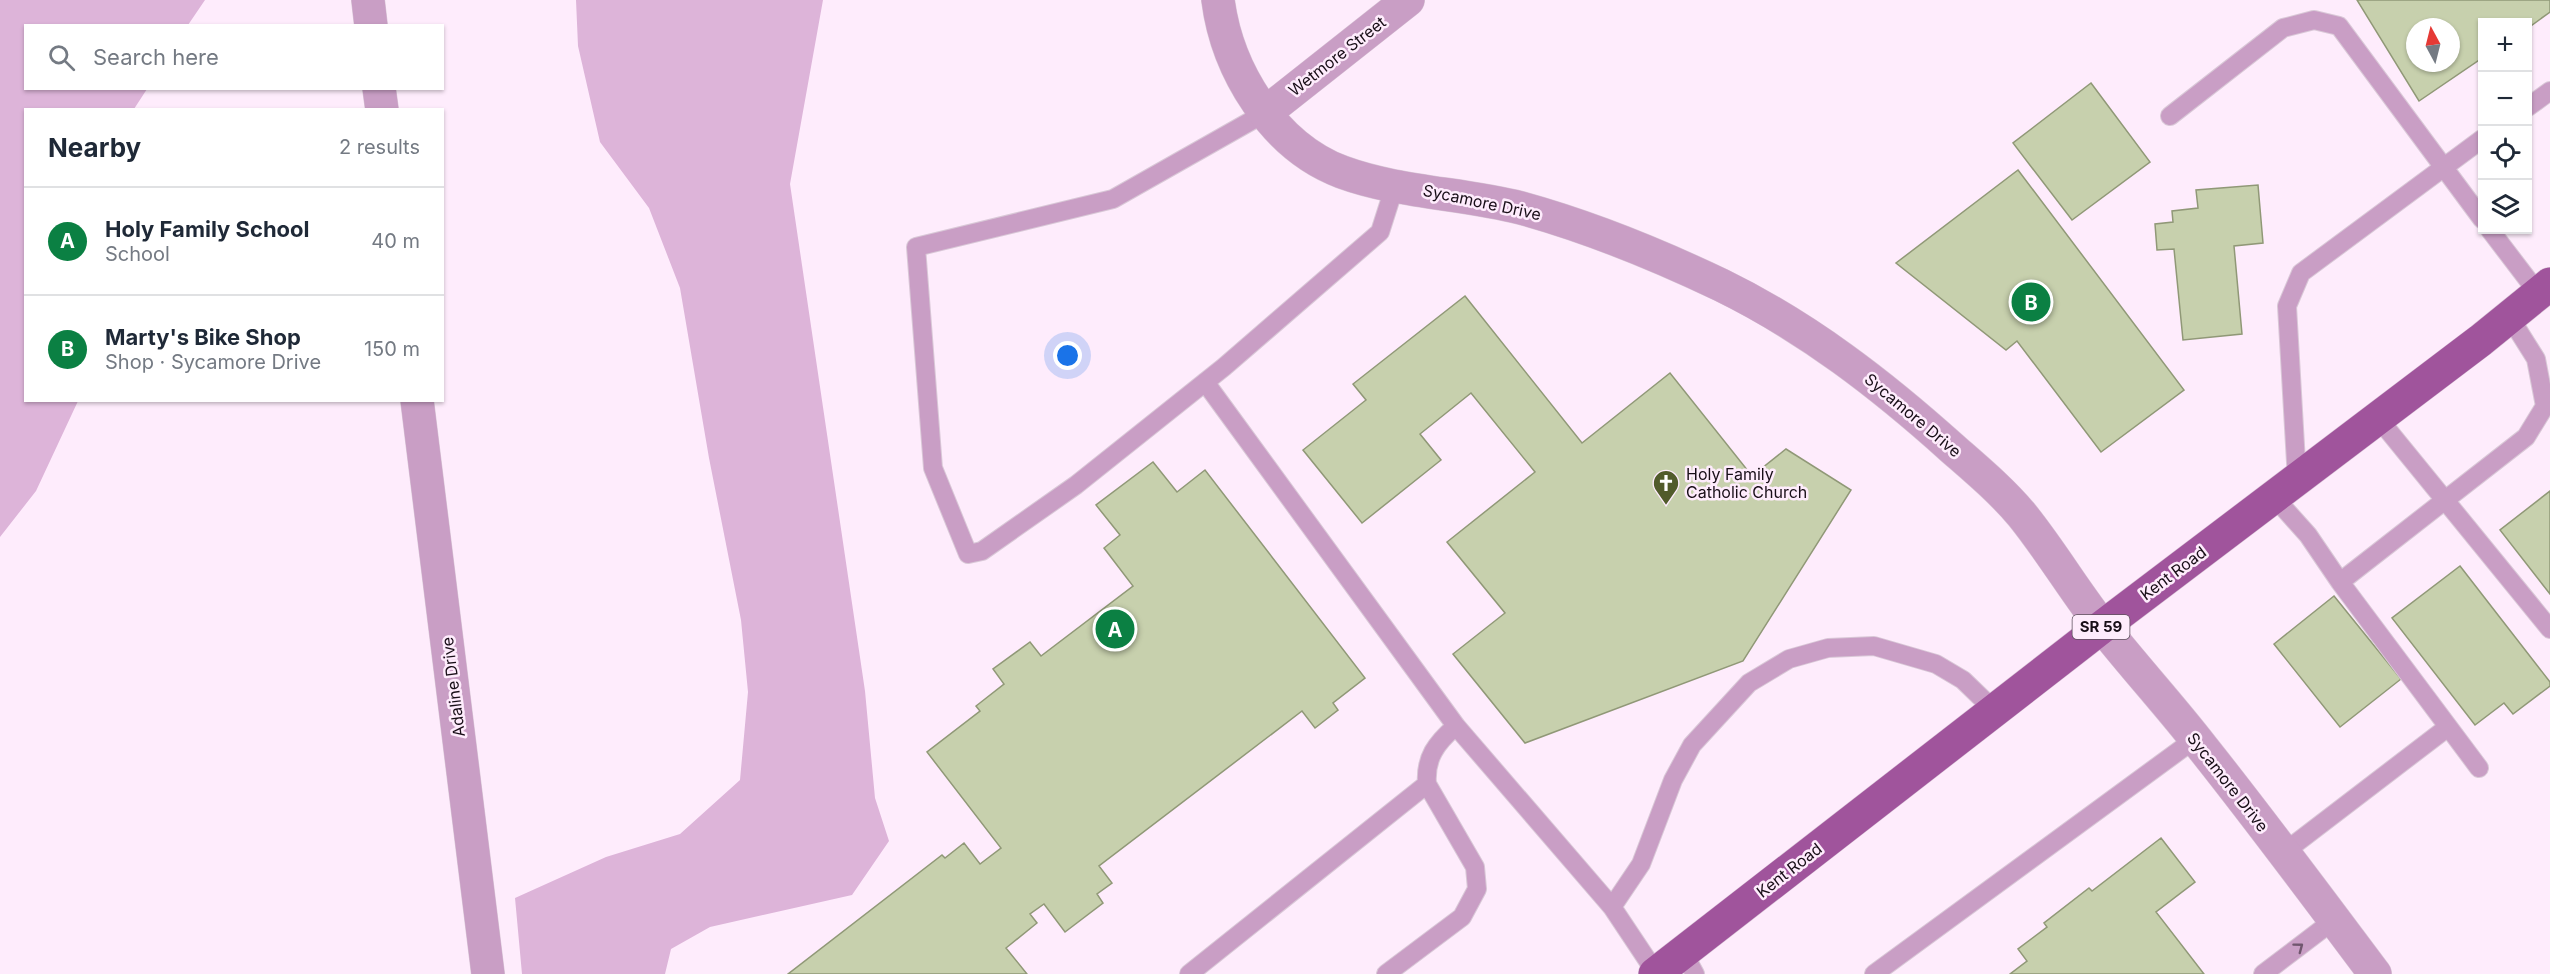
<!DOCTYPE html>
<meta charset="utf-8">
<style>
:root{--surface:#fff;--page:#f6f6f7;--text:#1f2937;--muted:#747a83;--line:#e0e1e3;--accent:#0b8043}
body{margin:0;font-family:Inter,sans-serif;background:var(--page);color:var(--text)}
.controls{position:absolute;right:18px;top:18px;display:grid;overflow:hidden;border-radius:0px;box-shadow:0 2px 4px #0004}
.controls button{width:54px;height:54px;display:grid;place-items:center;padding:0;border:0;border-bottom:2px solid var(--line);background:var(--surface);color:var(--text);font:30px sans-serif}
.compass{position:absolute;left:2406px;top:18px;width:54px;height:54px;border-radius:50%;background:var(--surface);box-shadow:0 2px 4px #0004;rotate:353deg}
.you{position:absolute;left:1068px;top:356px;width:21px;height:21px;margin:-15px;border:4px solid #fff;border-radius:50%;background:#1a73e8;box-shadow:0 0 0 9px #1a73e833}
.badge{display:grid;place-items:center;width:39px;height:39px;border-radius:50%;background:var(--accent);color:#fff;font-size:20px;font-weight:700}
.pin{position:absolute;translate:-50% -50%;border:3px solid #fff;box-shadow:0 2px 6px #0006}
.list{margin:0;padding:0;list-style:none}
h2{display:flex;justify-content:space-between;align-items:center;height:78px;margin:0;padding:0 24px;font-size:26px}
h2 small{font-size:20px;font-weight:400;color:var(--muted)}
.list li{display:grid;grid-template-columns:39px 1fr auto;gap:18px;align-items:center;box-sizing:border-box;height:108px;padding:0 24px;border-top:2px solid var(--line)}
.list b{display:block;font-size:22px;white-space:nowrap}
.list p{margin:0;font-size:20px;white-space:nowrap;color:var(--muted)}
.list em{font-size:20px;font-style:normal;color:var(--muted)}
.icon{flex:none;width:33px;height:33px;fill:none;stroke:currentColor;stroke-width:2;stroke-linecap:round;stroke-linejoin:round}
.map{position:relative;flex:none;width:2550px;height:974px;overflow:hidden}
.search{position:absolute;background:var(--surface);box-shadow:0 2px 4px #0004;left:24px;top:24px;width:420px;height:66px;display:flex;align-items:center;gap:15px;box-sizing:border-box;padding:0 21px;border-radius:0px;color:var(--muted);font-size:22px}
.panel{position:absolute;background:var(--surface);box-shadow:0 2px 4px #0004;left:24px;top:108px;width:420px;height:294px;border-radius:0px}
.map>svg:first-child{display:block}
.green{fill:#ddb4d9}
.building{fill:#c7d0ad;stroke:#909877;stroke-width:1.5;fill-rule:evenodd}
.lines{fill:none;stroke-linecap:round;stroke-linejoin:round}
.service-casing{stroke:#d9c8d7;stroke-width:20}
.minor-casing{stroke:#d9c8d7;stroke-width:34}
.primary-casing{stroke:#d9c8d7;stroke-width:34}
.service{stroke:#c99ec5;stroke-width:18}
.minor{stroke:#c99ec5;stroke-width:33}
.primary{stroke:#a0549c;stroke-width:33}
.oneway{stroke:#70566e}
.labels{text-anchor:middle;stroke-width:5;stroke-linejoin:round;paint-order:stroke}
.shield{fill:#feecfc;stroke:#5d515c;stroke-width:1.5}
.shield-label{font-size:15px;font-weight:bold;fill:#180e17}
.street-label{font-size:16px;fill:#180e17;stroke:#feecfc}
.poi-label{font-size:16px;fill:#180e17;stroke:#feecfc;text-anchor:start}
</style>
<div class="map">
<svg width="2550" height="974" viewBox="0 0 2550 974">
<rect width="100%" height="100%" fill="#feecfc"/>
<path class="green" d="M0 0H205L188 25 26 26V88L147 89 134 109 26 110V400L78 401 36 491 0 537Z
M576 0H823L790 184 865 691 875 798 889 841 852 895 710 927 671 949 665 974H522L515 898 606 857 680 834 740 780 748 692 741 620 709 458 680 288 649 208 600 142 578 46Z"/>
<path class="building" d="M2357 0H2550V12L2528 28V22H2482V58L2419 101ZM2415 27H2451V63H2415Z
M2091 83 2150 162 2072 220 2013 143Z
M2018 170 2184 390 2101 452 2017 341 2006 350 1896 263Z
M2258 185 2263 243 2234 246 2242 334 2183 340 2174 249 2157 250 2155 224 2173 222 2172 211 2198 208 2196 190Z
M1465 296 1582 443 1670 373 1752 476 1786 449 1851 490 1743 661 1525 743 1453 654 1505 613 1447 542 1535 472 1471 393 1420 434 1441 460 1362 523 1303 450 1366 400 1353 384Z
M1153 462 1177 492 1205 470 1365 678 1333 703 1338 710 1315 728 1302 711 1099 866 1112 883 1097 894 1103 903 1065 932 1044 904 1030 914 1037 923 1006 948 1027 974H788L942 855 945 858 964 843 980 864 1001 848 927 752 980 711 976 706 1004 684 993 669 1030 642 1041 656 1133 586 1104 548 1120 535 1096 505Z
M2550 491V594L2500 530Z
M2460 566 2550 682V686L2513 714 2504 703 2475 725 2392 618Z
M2334 596 2401 679 2340 727 2274 644Z
M2161 838 2195 882 2156 912 2204 974H2010L2027 961 2018 949 2047 927 2044 923 2089 888 2092 891Z"/>
<g class="lines">
<g class="service-casing">
<path id="service" d="M2528 107 2550 91
M1265 113 1113 199 916 247 933 468 968 554 982 551 1076 485 1224 367 1380 232 1395 185
M2170 116 2283 28 2314 20 2339 26 2482 219
M2490 230 2538 293
M1205 382 1456 726C1436 743 1425 758 1427 784L1475 867 1477 889 1462 917 1386 974
M2378 418 2550 629
M2297 480 2287 306 2301 273 2482 139
M2274 497 2308 535 2340 582
M1456 726 1612 907 1656 973
M2479 768 2340 582 2526 437 2545 406 2536 359 2509 316
M2283 853 2448 727
M1612 907 1641 864 1673 780 1692 745 1749 683 1789 659 1828 648 1874 646 1936 664 1963 680 1994 710
M1683 952 1695 974
M1189 974 1427 784
M1874 974 2195 739
M2263 974 2334 920"/>
</g>
<g class="minor-casing">
<path id="minor" d="M368 0 371 26
M1218 0C1227 70 1273 146 1342 172 1399 193 1463 193 1521 208 1590 227 1656 254 1721 285 1807 327 1882 385 1953 449 1977 470 2002 491 2022 515 2052 552 2076 594 2106 631 2137 670 2171 707 2202 747 2261 821 2318 898 2375 974
M379 88 382 110
M1265 113 1408 0
M417 400 488 974"/>
</g>
<g class="primary-casing">
<path id="primary" d="M1655 974 2102 627 2481 340 2550 284"/>
</g>
<use href="#service" class="service"/>
<use href="#minor" class="minor"/>
<use href="#primary" class="primary"/>
</g>
<defs><path id="oneway-chevron" d="M-2-3.5L2.5 0L-2 3.5" fill="none" stroke-width="1.6" stroke-linecap="round" stroke-linejoin="round" transform="scale(1.5)"/></defs>
<use class="oneway" href="#oneway-chevron" transform="translate(2299 947) rotate(-37)"/>
<defs>
<g id="church-pin" transform="scale(1.35)"><path d="M0 17L-7.5 6A9.5 9.5 0 1 1 7.5 6Z" fill="#515b2b" stroke="#feecfc"/><path d="M-1.2-6h2.4v3.5h3.3v2.4h-3.3V6h-2.4V-.1h-3.3v-2.4h3.3Z" fill="#fff"/></g>
</defs>
<g fill-rule="evenodd">
<use href="#church-pin" x="1666" y="483"/>
</g>
<g class="labels">
<rect class="shield" x="2072.5" y="615" width="57" height="24" rx="4.5"/>
<g class="shield-label">
<text x="2101" y="632">SR 59</text>
</g>
<g class="street-label">
<text transform="translate(1337 56) rotate(-38)" y="6">Wetmore Street</text>
<text transform="translate(1482 202) rotate(12)" y="6">Sycamore Drive</text>
<text transform="translate(1913 415) rotate(40)" y="6">Sycamore Drive</text>
<text transform="translate(2173 573) rotate(-37)" y="6">Kent Road</text>
<text transform="translate(453 687) rotate(-97)" y="6">Adaline Drive</text>
<text transform="translate(2228 782) rotate(52)" y="6">Sycamore Drive</text>
<text transform="translate(1789 870) rotate(-38)" y="6">Kent Road</text>
</g>
<g class="poi-label">
<text x="1686" y="480">Holy Family<tspan x="1686" dy="18">Catholic Church</tspan></text>
</g>
</g>
</svg>
<div class="controls">
<button>+</button>
<button>−</button>
<button><svg class="icon" aria-label="locate" viewBox="0 0 24 24"><circle cx="12" cy="12" r="6"/><path d="M12 2v4M12 18v4M2 12h4M18 12h4"/></svg></button>
<button><svg class="icon" aria-label="layers" viewBox="0 0 24 24"><path d="M12 4l9 5-9 5-9-5zM3 14l9 5 9-5"/></svg></button>
</div>
<svg class="compass" viewBox="-18 -18 36 36"><path d="M0-13l5 13h-10z" fill="#e53935"/><path d="M0 13l5-13h-10z" fill="#747a83"/></svg>
<div class="you"></div>
<div class="pin badge" style="left:1115px;top:629px">A</div>
<div class="pin badge" style="left:2031px;top:302px">B</div>
<div class="search"><svg class="icon" aria-label="search" viewBox="0 0 24 24"><circle cx="10" cy="10" r="6"/><path d="M15 15l6 6"/></svg>Search here</div>
<section class="panel">
<h2>Nearby<small>2 results</small></h2>
<ul class="list">
<li><span class="badge">A</span><div><b>Holy Family School</b><p>School</p></div><em>40 m</em></li>
<li><span class="badge">B</span><div><b>Marty's Bike Shop</b><p>Shop · Sycamore Drive</p></div><em>150 m</em></li>
</ul>
</section>
</div>
